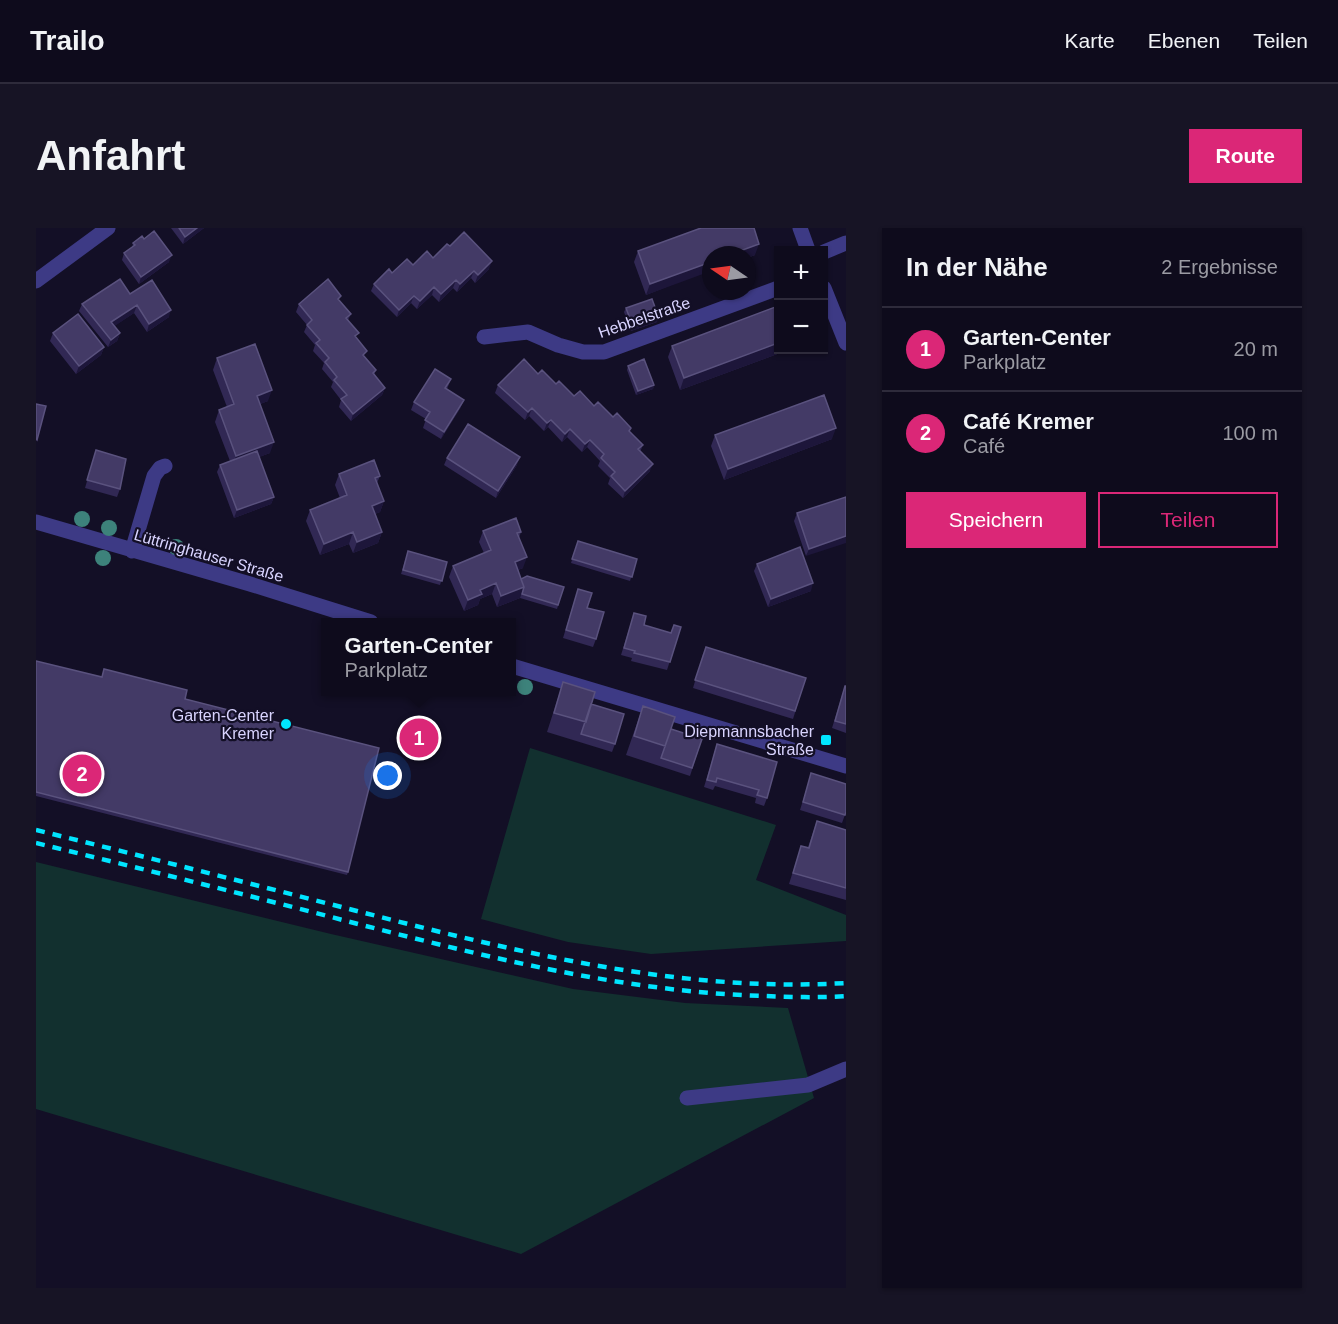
<!DOCTYPE html>
<html lang="de">
<meta charset="utf-8">
<style>
:root{--surface:#0e0b1c;--page:#171425;--text:#f1f3f6;--muted:#9b9ba3;--line:#2e2b3b;--accent:#db2777}
body{margin:0;font-family:Helvetica,sans-serif;background:var(--page);color:var(--text)}
.controls{position:absolute;right:18px;top:18px;display:grid;overflow:hidden;border-radius:0px;box-shadow:0 2px 4px #0004}
.controls button{width:54px;height:54px;display:grid;place-items:center;padding:0;border:0;border-bottom:2px solid var(--line);background:var(--surface);color:var(--text);font:30px sans-serif}
.compass{position:absolute;left:666px;top:18px;width:54px;height:54px;border-radius:50%;background:var(--surface);box-shadow:0 2px 4px #0004;rotate:283deg}
.you{position:absolute;left:352px;top:548px;width:21px;height:21px;margin:-15px;border:4px solid #fff;border-radius:50%;background:#1a73e8;box-shadow:0 0 0 9px #1a73e833}
.badge{display:grid;place-items:center;width:39px;height:39px;border-radius:50%;background:var(--accent);color:#fff;font-size:20px;font-weight:700}
.pin{position:absolute;translate:-50% -50%;border:3px solid #fff;box-shadow:0 2px 6px #0006}
.popup{position:absolute;left:285px;top:390px;width:195px;height:78px;box-sizing:border-box;display:grid;place-content:center;border-radius:0px;background:var(--surface);filter:drop-shadow(0 2px 4px #0005);font-size:20px;white-space:nowrap;color:var(--muted)}
.popup b{font-size:22px;color:var(--text)}
.popup::after{content:'';position:absolute;left:50%;top:100%;margin-left:-12px;border:12px solid transparent;border-top-color:var(--surface)}
.list{margin:0;padding:0;list-style:none}
h2{display:flex;justify-content:space-between;align-items:center;height:78px;margin:0;padding:0 24px;font-size:26px}
h2 small{font-size:20px;font-weight:400;color:var(--muted)}
.list li{display:grid;grid-template-columns:39px 1fr auto;gap:18px;align-items:center;box-sizing:border-box;height:84px;padding:0 24px;border-top:2px solid var(--line)}
.list b{display:block;font-size:22px;white-space:nowrap}
.list p{margin:0;font-size:20px;white-space:nowrap;color:var(--muted)}
.list em{font-size:20px;font-style:normal;color:var(--muted)}
.actions{display:flex;gap:12px;padding:18px 24px}
.actions a{flex:1;padding:14px 0;border:2px solid var(--accent);border-radius:0px;text-align:center;font-size:21px;color:var(--accent)}
.actions .main{background:var(--accent);color:#fff}
.map{position:relative;flex:none;width:810px;height:1060px;overflow:hidden;border-radius:0px}
header{display:flex;align-items:center;gap:36px;box-sizing:border-box;height:84px;padding:0 30px;background:var(--surface);border-bottom:2px solid var(--line)}
header strong{font-size:28px}
nav{display:flex;gap:33px;margin-inline-start:auto;font-size:21px}
.intro{display:flex;align-items:center;justify-content:space-between;box-sizing:border-box;height:144px;padding:0 36px}
h1{margin:0;font-size:42px}
.button{padding:15px 27px;border-radius:0px;background:var(--accent);color:#fff;font-size:21px;font-weight:700}
main{display:flex;gap:36px;padding:0 36px}
aside{flex:1;background:var(--surface);border-radius:0px;box-shadow:0 2px 4px #0004}
.map>svg:first-child{display:block}
.green{fill:#12302f}
.lines{fill:none;stroke-linecap:round;stroke-linejoin:round}
.minor{stroke:#3d3a85;stroke-width:15}
.rail{stroke:#00e5ff;stroke-width:4.5;stroke-dasharray:9 8;stroke-linecap:butt}
.tree{fill:#3d827b}
.wall{fill:#312854}
.shaded-wall{fill:#1d163a}
.building{fill:#433a66;stroke:#5a527e;stroke-width:1.5}
.poi-dot{fill:#00e5ff;stroke:#130f26;stroke-width:2}
.labels{text-anchor:middle;stroke-width:4.5;stroke-linejoin:round;paint-order:stroke}
.street-label{font-size:16px;fill:#d9d4ff;stroke:#130f26}
.poi-label{font-size:16px;fill:#d9d4ff;stroke:#130f26;text-anchor:end}
</style>
<header>
<strong>Trailo</strong>
<nav><a>Karte</a><a>Ebenen</a><a>Teilen</a></nav>
</header>
<div class="intro"><h1>Anfahrt</h1><a class="button">Route</a></div>
<main>
<div class="map">
<svg width="810" height="1060" viewBox="0 0 810 1060">
<rect width="100%" height="100%" fill="#130f26"/>
<path class="green" d="M494 520 740 597 720 652 810 687V713L615 726 532 714 445 691Z
M0 634 295 706 537 761 649 775 752 780 778 870 485 1026 0 881Z"/>
<g class="lines">
<path class="minor" d="M764 0 772 22
M788 24 810 15
M0 53 72 0
M788 60 810 115
M448 109 492 104 522 117 547 124H568L742 60
M0 294 214 356 335 394
M96 323 118 248 124 240 129 238
M476 438 810 538
M651 870 772 857 810 841"/>
<path class="rail" d="M0 602C106 628 212 655 317 682 478 723 642 765 810 755
M0 615C107 641 215 668 322 696 455 730 590 764 728 768 755 769 783 770 810 768"/>
</g>
<g class="tree">
<circle cx="46" cy="291" r="8"/>
<circle cx="73" cy="300" r="8"/>
<circle cx="140" cy="319" r="8"/>
<circle cx="67" cy="330" r="8"/>
<circle cx="489" cy="459" r="8"/>
</g>
<path class="wall" d="M135 0H168L147 16Z
M108 11 133 34 103 56 86 32 88 25 96 20 97 15Z
M414 18 453 41 439 55 435 50 421 64 417 60 403 74 396 67 381 81 375 75 361 89 335 63 338 56 356 45 397 30Z
M602 23 719 27 711 30V27L610 67 598 34Z
M94 66 133 89 111 104 98 85 78 98 84 105 81 113 72 119 43 83 46 76Z
M303 73 315 86 312 92 329 129 340 142 338 147 349 160 346 167 315 193 303 179 305 172 295 159 297 154 286 141 288 135 277 123 279 117 268 104 271 97 260 84 263 76Z
M590 80 621 94 595 103 588 84Z
M17 105 68 119 65 127 40 146 14 113Z
M636 118 742 122H752L644 162 632 129Z
M181 130 232 173 224 176 234 225 223 229 238 269 235 276 198 290 181 244 184 237 194 233 179 194 183 182 191 179 177 142Z
M592 138 618 157 617 161 600 167 591 142Z
M502 146 538 168 558 178 577 189 607 217 604 224 614 243 587 270 572 256 574 250 562 238 564 233 551 219 546 224 531 209 526 214 512 199 508 203 493 188 489 192 459 165 462 157Z
M415 151 411 161 425 179 405 211 387 200 390 191 375 182 378 174Z
M679 207 796 211 688 252 675 218Z
M60 222 84 261 81 269 49 260Z
M411 230 481 237 460 270 408 237Z
M303 246 344 248 341 255 348 273 344 284 339 286 346 304 342 315 317 325 313 316 284 327 270 293 274 282 304 270 299 257Z
M810 269 770 328 758 293 761 285Z
M447 303 485 304 483 310 487 340 482 342 485 351 528 359 521 381 484 370 461 379 456 366 444 371 442 377 428 383 413 349 417 338 448 325 443 314Z
M542 313 601 331 594 353 535 335Z
M372 323 411 334 404 357 365 346Z
M721 336 775 363 732 379 718 343Z
M542 361 551 380 560 411 557 419 527 410Z
M598 385 608 397 635 405 645 399 631 442 595 433 596 430 585 427Z
M667 426 770 450 757 491 657 460Z
M0 433 149 471 312 644 311 647 0 568Z
M527 454 555 476 579 516 576 524 511 504Z
M809 458H810V505L796 500Z
M607 478 635 501 666 511 654 548 590 527Z
M681 516 731 570 728 578 719 575 720 570 679 558 677 562 668 559Z
M773 553 810 584 806 595 764 582Z
M781 593 810 602V672L753 656 765 618 772 619Z"/>
<path class="shaded-wall" d="M161 0H168L147 16 149 9Z
M723 16 719 27 711 30V27H693Z
M136 27 133 34 103 56 105 49Z
M456 33 453 41 439 55 442 47Z
M675 34V43L610 67 614 56Z
M438 43 435 50 421 64 424 56Z
M420 52 417 60 403 74 405 66Z
M398 59 396 67 381 81 384 73Z
M378 68 375 75 361 89 363 82Z
M101 77 98 85 73 102 75 94Z
M135 82 133 89 111 104 113 96Z
M623 90 621 94 595 103 597 99Z
M84 105 81 113 72 119 75 112Z
M742 115V122H752L644 162 648 150Z
M68 119 65 127 40 146 43 138Z
M618 157 617 161 600 167 602 163Z
M349 160 346 167 315 193 317 186Z
M236 162 232 173 217 179 221 168Z
M428 172 425 179 405 211 408 204Z
M496 180 493 188 489 192 492 184Z
M515 192 512 199 508 203 511 195Z
M800 200 796 211 688 252 692 241Z
M534 201 531 209 526 214 529 206Z
M554 212 551 219 546 224 549 216Z
M238 214 234 225 196 239 200 228Z
M484 229 481 237 460 270 462 263Z
M617 236 614 243 587 270 589 263Z
M238 269 235 276 198 290 201 282Z
M348 273 344 284 332 289 336 278Z
M317 304 313 316 284 327 288 316Z
M346 304 342 315 317 325 321 314Z
M810 308V315L770 328 773 321Z
M491 329 487 340 475 345 479 334Z
M460 355 456 366 444 371 442 377 428 383 432 372 444 362Z
M777 355 775 363 732 379 735 371Z
M488 359 484 370 461 379 465 368Z"/>
<path class="building" d="M143 0H161L149 9Z
M665 0H718L723 16 693 27H675V34L614 56 602 23Z
M118 3 136 27 105 49 88 25 99 17 97 15 106 8 108 11Z
M428 4 456 33 442 47 438 43 424 56 420 52 405 66 398 59 384 73 378 68 363 82 338 56 353 41 356 45 371 31 377 37 391 23 397 30 411 16 414 18Z
M84 51 94 66 116 52 135 82 113 96 101 77 75 94 84 105 75 112 46 76Z
M292 51 305 68 302 71 315 86 310 90 323 105 319 108 331 123 327 127 340 142 337 145 349 160 317 186 305 171 311 167 298 152 301 149 289 134 293 130 280 115 284 112 271 97 276 92 263 76Z
M616 71 623 90 597 99 590 80Z
M742 78V115L648 150 636 118Z
M42 86 68 119 43 138 17 105Z
M219 116 236 162 221 168 238 214 200 228 183 182 198 176 181 130Z
M488 131 502 146 506 142 520 156 523 153 538 168 544 163 558 178 562 174 577 189 581 185 595 200 593 203 607 217 602 221 617 236 589 263 575 248 579 244 565 230 568 226 554 212 549 216 534 201 529 206 515 192 511 195 496 180 492 184 462 157Z
M608 131 618 157 602 163 592 138Z
M399 141 415 151 409 160 428 172 408 204 389 192 394 184 378 174Z
M788 167 800 200 692 241 679 207Z
M0 176 10 178 1 212 0 211Z
M432 196 484 229 462 263 411 230Z
M60 222 90 231 84 261 51 252Z
M221 223 238 269 201 282 184 237Z
M338 232 344 248 339 250 348 273 336 278 346 304 321 314 317 304 288 316 274 282 311 267 303 246Z
M810 269V308L773 321 761 285Z
M480 290 485 304 481 305 491 329 479 334 488 359 465 368 460 355 444 362 446 366 432 372 417 338 455 322 447 303Z
M542 313 601 331 596 349 536 331Z
M764 319 777 355 735 371 721 336Z
M372 323 411 334 406 353 367 342Z
M491 348 528 359 522 377 486 366 488 359 485 351Z
M542 361 556 365 551 380 568 384 560 411 530 402Z
M598 385 610 388 608 397 635 405 638 397 645 399 634 434 598 425 599 423 588 420Z
M670 419 770 450 759 483 659 452Z
M0 433 66 449 68 441 151 462 149 471 343 520 312 644 0 564Z
M527 454 559 464 550 494 518 485Z
M809 458H810V496L799 493Z
M555 476 588 486 579 516 545 506Z
M607 478 639 489 629 518 598 508Z
M635 501 666 511 656 540 625 530Z
M681 516 741 534 731 570 721 567 723 562 681 550 680 554 671 552Z
M775 545 810 556V584L809 587 767 574Z
M781 593 810 602V660L757 645 765 618 773 620Z"/>
<g class="poi-dot">
<circle cx="250" cy="496" r="6"/>
<rect x="784" y="506" width="12" height="12" rx="3"/>
</g>
<g class="labels">
<g class="street-label">
<text transform="translate(608 89) rotate(-19)" y="6">Hebbelstraße</text>
<text transform="translate(173 327) rotate(16)" y="6">Lüttringhauser Straße</text>
</g>
<g class="poi-label">
<text x="238" y="493">Garten-Center<tspan x="238" dy="18">Kremer</tspan></text>
<text x="778" y="509">Diepmannsbacher<tspan x="778" dy="18">Straße</tspan></text>
</g>
</g>
</svg>
<div class="controls">
<button>+</button>
<button>−</button>
</div>
<svg class="compass" viewBox="-18 -18 36 36"><path d="M0-13l5 13h-10z" fill="#e53935"/><path d="M0 13l5-13h-10z" fill="#9b9ba3"/></svg>
<div class="you"></div>
<div class="pin badge" style="left:383px;top:510px">1</div>
<div class="popup"><b>Garten-Center</b>Parkplatz</div>
<div class="pin badge" style="left:46px;top:546px">2</div>
</div>
<aside>
<h2>In der Nähe<small>2 Ergebnisse</small></h2>
<ul class="list">
<li><span class="badge">1</span><div><b>Garten-Center</b><p>Parkplatz</p></div><em>20 m</em></li>
<li><span class="badge">2</span><div><b>Café Kremer</b><p>Café</p></div><em>100 m</em></li>
</ul>
<div class="actions"><a class="main">Speichern</a><a>Teilen</a></div>
</aside>
</main>
